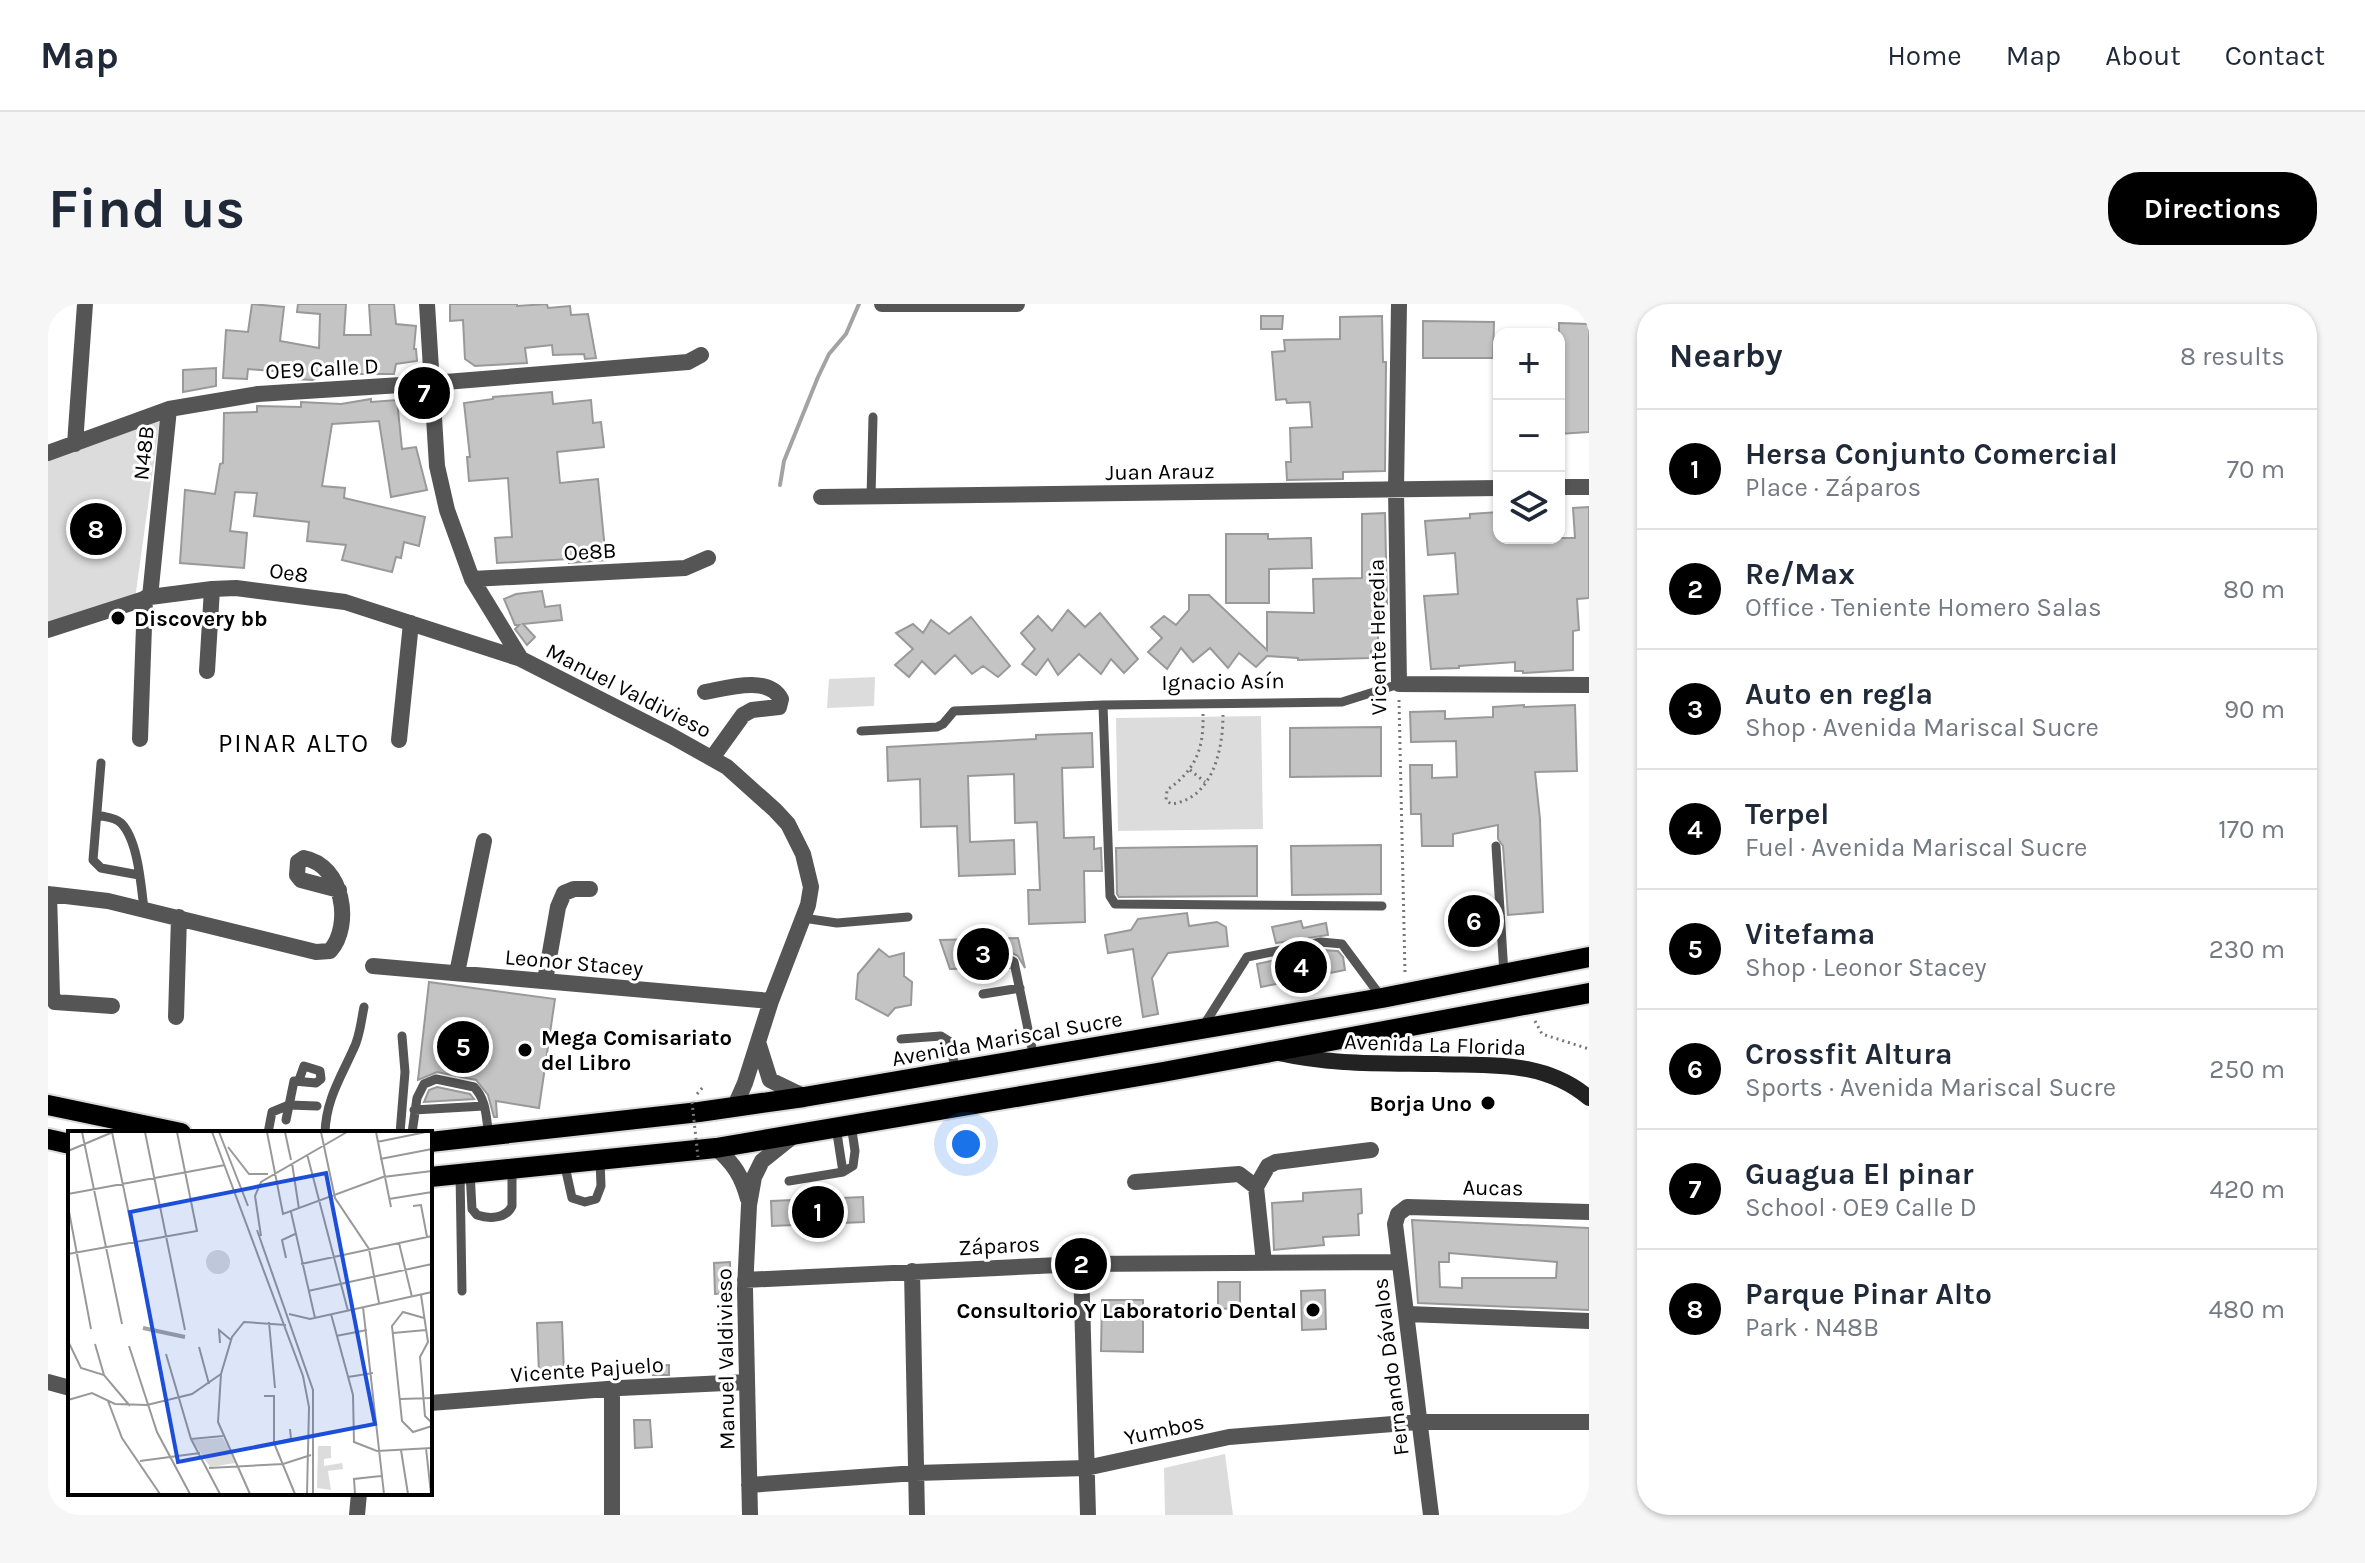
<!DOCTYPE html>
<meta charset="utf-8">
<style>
:root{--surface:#fff;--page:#f6f6f7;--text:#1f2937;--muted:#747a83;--line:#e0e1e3;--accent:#000}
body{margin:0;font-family:Karla,sans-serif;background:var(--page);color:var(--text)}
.controls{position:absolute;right:24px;top:24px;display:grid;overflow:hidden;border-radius:16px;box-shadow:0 2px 6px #0004}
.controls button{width:72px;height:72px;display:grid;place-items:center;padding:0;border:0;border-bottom:2px solid var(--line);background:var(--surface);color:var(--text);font:40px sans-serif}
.you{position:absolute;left:918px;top:840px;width:28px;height:28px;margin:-20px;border:6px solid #fff;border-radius:50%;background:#1a73e8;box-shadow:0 0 0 12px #1a73e833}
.badge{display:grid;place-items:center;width:52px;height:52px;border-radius:50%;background:var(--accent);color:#fff;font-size:26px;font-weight:700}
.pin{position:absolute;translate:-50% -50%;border:4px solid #fff;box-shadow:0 2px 8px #0006}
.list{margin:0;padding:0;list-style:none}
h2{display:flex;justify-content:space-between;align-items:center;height:104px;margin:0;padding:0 32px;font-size:34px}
h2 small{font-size:26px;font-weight:400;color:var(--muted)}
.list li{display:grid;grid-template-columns:52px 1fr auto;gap:24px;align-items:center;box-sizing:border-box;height:120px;padding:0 32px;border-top:2px solid var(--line)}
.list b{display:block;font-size:30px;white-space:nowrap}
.list p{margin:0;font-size:26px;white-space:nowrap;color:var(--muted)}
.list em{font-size:26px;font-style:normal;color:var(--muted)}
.icon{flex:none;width:44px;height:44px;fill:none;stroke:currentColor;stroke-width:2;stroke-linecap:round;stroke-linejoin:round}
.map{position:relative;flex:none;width:1541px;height:1211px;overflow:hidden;border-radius:32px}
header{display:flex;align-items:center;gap:48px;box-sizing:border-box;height:112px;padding:0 40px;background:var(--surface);border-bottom:2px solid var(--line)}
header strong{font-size:38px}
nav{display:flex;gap:44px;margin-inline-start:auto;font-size:28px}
.intro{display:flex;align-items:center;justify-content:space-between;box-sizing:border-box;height:192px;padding:0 48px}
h1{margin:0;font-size:56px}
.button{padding:20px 36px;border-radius:32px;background:var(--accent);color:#fff;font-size:28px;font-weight:700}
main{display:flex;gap:48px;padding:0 48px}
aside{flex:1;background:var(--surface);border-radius:32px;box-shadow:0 2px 6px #0004}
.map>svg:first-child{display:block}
.green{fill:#dcdcdc}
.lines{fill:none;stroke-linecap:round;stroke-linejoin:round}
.stream{stroke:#a3a3a3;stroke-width:4}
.building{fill:#c4c4c4;stroke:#999;stroke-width:2;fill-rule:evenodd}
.primary-casing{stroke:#dbdbdb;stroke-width:24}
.path{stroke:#777;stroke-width:3;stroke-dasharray:2 4;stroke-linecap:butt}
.lane{stroke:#555;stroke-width:9}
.street{stroke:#555;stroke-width:16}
.secondary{stroke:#222;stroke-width:16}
.primary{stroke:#000;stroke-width:20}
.path-bridge{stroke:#777;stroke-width:3;stroke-dasharray:2 4;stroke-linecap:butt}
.poi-dot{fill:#000;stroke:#fff;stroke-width:3}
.labels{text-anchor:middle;stroke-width:6;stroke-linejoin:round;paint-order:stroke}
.street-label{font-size:22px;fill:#000;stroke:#fff}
.poi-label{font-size:22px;font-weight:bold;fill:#000;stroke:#fff;text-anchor:start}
.quarter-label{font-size:26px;letter-spacing:2px;fill:#000;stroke:#fff}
.inset-river{fill:none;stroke:#a3a3a3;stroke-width:4}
.inset-road{fill:none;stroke:#999;stroke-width:2}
.view{fill:#1d4ed8;fill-opacity:0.15;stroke:#1d4ed8;stroke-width:4}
.inset-edge{fill:none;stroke:#000;stroke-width:4}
</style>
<header>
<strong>Map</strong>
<nav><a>Home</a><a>Map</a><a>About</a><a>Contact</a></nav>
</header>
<div class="intro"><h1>Find us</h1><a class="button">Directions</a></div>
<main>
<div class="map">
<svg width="1541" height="1211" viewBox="0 0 1541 1211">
<rect width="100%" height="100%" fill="#fff"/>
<path class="green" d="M113 108 87 295 0 321V155Z
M827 373 826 402 779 404 781 375Z
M1213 412 1215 525 1070 527 1068 414Z
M1177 1150 1185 1211H1117L1116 1164Z"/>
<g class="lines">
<path class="stream" d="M732 181 736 157 770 73 781 50 798 30 811 0"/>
</g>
<path class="building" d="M204 0 236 3 232 37 271 44 272 10 249 8 250 0H298L296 31H323L321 0H346L348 20 368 22 366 45H368L369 57 348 60 346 70H267V75L264 76 249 75 250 69 200 65 199 75 175 74 178 26 200 28Z
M402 0H469V2L499 0 500 4 522 2 523 11 540 10 548 54 537 55 536 50 505 51 504 41 477 44 479 59 427 62 417 55 415 16 402 17Z
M1213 12H1235L1234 25H1213Z
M1334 12 1335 58H1338L1337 167 1295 168V175L1239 176 1238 158H1243L1242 124 1264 123 1262 98 1239 99 1238 95 1228 96 1224 48 1237 47 1236 36 1292 35V13Z
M1375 17 1446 18 1445 54H1375Z
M1511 19 1541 20V128L1511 130Z
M168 64V82L135 88V66Z
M504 88 505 100 543 96 545 119 553 118 556 143 509 148 512 179 550 175 558 256 521 259V255L449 259 447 234 464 233 460 174 421 177 419 153H422L416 99 445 95V93Z
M323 95V98L349 96 354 145 368 143 379 186 343 193 331 117 284 120 274 182 297 184 296 194 377 213 371 242 356 238 353 254 348 253 344 268 294 256 298 241 259 237 261 218 206 212 209 189 187 188 182 227 199 229 196 264 132 259 137 186 167 190 172 160 175 159 176 109 209 108V102L253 103V98L293 100Z
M1541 203V294L1529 295 1531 326 1525 327V366L1475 369V367H1467V358L1411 362V364L1383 365 1376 292 1410 290 1407 249 1380 251 1377 217 1422 214V210L1451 208V234H1527L1525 204Z
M1337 209 1339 300H1330V348L1323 347V354L1250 356V354L1219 352 1208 363 1191 349 1180 364 1162 344 1145 358 1133 344 1119 365 1100 348 1114 334 1103 323 1116 312 1128 321 1141 306V291H1161L1219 346V308L1266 309 1265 275 1314 274V210Z
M1178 230H1220V235L1263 234 1264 264 1221 265V299H1178Z
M494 287 497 303 512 301 514 316 475 320 487 333 479 341 467 325 471 321H467L456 295 468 290Z
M1020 306 1037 323 1052 309 1090 355 1076 369 1063 355 1053 370 1031 350 1010 371 1000 355 988 371 974 360 987 345 973 329 990 312 1004 327Z
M923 313 962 362 950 373 935 362 924 370 907 351 887 370 874 357 861 373 847 361 865 345 848 329 865 320 875 329 883 316 901 330Z
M1476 401V403L1527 401 1529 467 1487 468 1492 515 1495 608 1460 611 1455 542 1450 535V521L1405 530V542H1374L1373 510H1363L1362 461H1384V474L1409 473 1408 437 1363 438 1362 408 1397 407V415L1445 413V403Z
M1333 423V472L1242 473V424Z
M1044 429 1045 463 1014 464 1016 534 1046 533V545L1053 544 1054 567H1036L1037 618 981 620 980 586H992L989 518 967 519 966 470 920 472 922 538 966 536 967 570 911 572 909 522 873 523 872 475 840 477 839 443 988 435V431Z
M1333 541V590L1244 591 1243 542Z
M1209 542V592L1071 593 1069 590 1068 544Z
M1444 602 1446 632 1404 633 1403 603Z
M1139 609 1141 622 1169 618 1178 623 1180 642 1120 649 1104 674 1110 710 1095 713 1085 645 1060 649 1057 631 1083 626 1090 615Z
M1253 617 1255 624 1278 619 1280 631 1228 639 1224 623Z
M970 634 977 664 970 652 955 644 916 646 911 649 910 654 916 660H953L960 664 902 665 892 636Z
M831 645 841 653 856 649V672L864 678 863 701 847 704 840 712 808 695 810 670Z
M1273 646 1290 647 1295 653 1297 666 1213 683 1209 660Z
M381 678 507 695 491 804 448 797 449 813H446L440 791 428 776 389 768 370 776Z
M389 783 422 790 426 795 376 798 381 786Z
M1313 885 1314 909 1310 910 1311 931 1275 933 1276 941 1226 946 1224 899 1255 897V889Z
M815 893 816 918 724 922 723 897Z
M1364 916 1541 924V1006L1370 999ZM1401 949 1509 958 1508 974H1414V984L1392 983 1391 958H1401Z
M682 958 683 989 667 990 666 959Z
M1170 978H1192V1004L1170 1005Z
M1277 986 1278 1025 1254 1026 1253 987Z
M1054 996H1095V1048L1053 1047Z
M514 1018 516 1069 491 1070 489 1019Z
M621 1061V1071H605L604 1062Z
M586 1116H602L604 1143 587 1144Z"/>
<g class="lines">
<g class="primary-casing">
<path id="primary" d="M0 801 133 829
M0 835 22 840
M382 838 651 808 756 793 1334 694 1541 653
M382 873 668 844 1115 768 1541 689"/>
</g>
<path class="path" d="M1351 396 1357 669
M1155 410C1156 444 1148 466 1119 486L1118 496 1123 500C1165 495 1175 445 1175 411
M1142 466 1157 478
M1487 717 1494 730 1541 745
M649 790 655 783"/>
<path class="lane" d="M823 193 825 113
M1055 401 1062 592 1067 600 1334 602
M813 427 889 423 895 420 906 407 1055 401 1294 398 1351 380
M53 459 45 556 53 564 91 571
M49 511C56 513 67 513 73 519 90 536 93 581 96 605
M1448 542 1456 670
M755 614 789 619 860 613
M917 653 955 652 966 658 986 754
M935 690 972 684
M1154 724 1199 653 1273 638 1294 640 1334 694
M853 735 893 732 901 737 908 767
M366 806 436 802
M238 816 246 777 268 779 273 775 272 767 256 762 251 776
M788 823 795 868
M220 829 224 808 241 801 269 802
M277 829C278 796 292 775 305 746 312 733 313 717 316 703
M352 829 357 768 354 732
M364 829 369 794 376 780 388 775 426 783C439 796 438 815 441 832
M516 858 524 894 537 898 548 895 553 882 552 855
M422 868 424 905 429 911C441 915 458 915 464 902V864
M412 869 414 987
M741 877 795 868 805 862 807 847 803 820"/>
<path class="street" d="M379 0 389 162 399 206 424 275 473 355
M834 0H969
M1351 0 1348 185 1351 380 1541 381
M27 140 37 0
M0 149 121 105 210 90 385 79 640 58 653 51
M1511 183H1541
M773 193 1451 184
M424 275 637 264 660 254
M102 293 121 105
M0 326 102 293 164 285 188 284 297 298 473 355 622 431 679 463 727 506 740 520 755 550 763 583 760 601 723 697 697 779 686 804
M159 367 164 285
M657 388C679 384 720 371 733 395L731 403 704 406 695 411 664 454
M92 435 97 294
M351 436 363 319
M0 590 60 597 268 648 282 647C305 621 295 561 256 554L250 558 249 571 253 576 291 586
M1 590 4 691 7 698 64 702
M325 662 723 697
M409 669 436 537
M497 677 510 603 516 589 526 585H542
M128 713 131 613
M710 738 722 776 755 792
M668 844C686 860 694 872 700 895
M1087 878 1191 870 1208 883 1216 959
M1208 883 1220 862 1228 858 1323 846
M1033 960 1040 1211
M864 967 869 1211
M697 976 1033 960 1351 958
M1359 1010 1541 1017
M0 1078 22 1084
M564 1085V1211
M382 1099 572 1084 699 1078
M701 1181 868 1169 1038 1164 1181 1133 1370 1118H1541
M309 1211 311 1189
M702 1211 697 985 701 901 706 873 714 857 744 833
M1383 1211 1347 920 1350 910 1359 903 1541 908"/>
<path class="secondary" d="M1231 749C1283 761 1336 759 1390 760 1444 762 1496 756 1541 794"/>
<use href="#primary" class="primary"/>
<path class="path-bridge" d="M644 798 650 853"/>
</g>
<g class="poi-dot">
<circle cx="70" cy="314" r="8"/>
<circle cx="477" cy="746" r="8"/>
<circle cx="1440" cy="799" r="8"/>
<circle cx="1265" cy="1006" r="8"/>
</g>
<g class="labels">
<g class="street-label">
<text transform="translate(274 64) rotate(-3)" y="8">OE9 Calle D</text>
<text transform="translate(95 149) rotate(-84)" y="8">N48B</text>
<text transform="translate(1112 167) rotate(-1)" y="8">Juan Arauz</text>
<text transform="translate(542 247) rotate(-3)" y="8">Oe8B</text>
<text transform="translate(241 268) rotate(8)" y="8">Oe8</text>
<text transform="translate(1329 333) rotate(-91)" y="8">Vicente Heredia</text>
<text transform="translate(1175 377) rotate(-1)" y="8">Ignacio Asín</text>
<text transform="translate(581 386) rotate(27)" y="8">Manuel Valdivieso</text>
<text transform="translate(526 658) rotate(5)" y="8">Leonor Stacey</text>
<text transform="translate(959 734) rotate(-10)" y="8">Avenida Mariscal Sucre</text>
<text transform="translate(1387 740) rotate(2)" y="8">Avenida La Florida</text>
<text transform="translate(1445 883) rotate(1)" y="8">Aucas</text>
<text transform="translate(951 941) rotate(-3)" y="8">Záparos</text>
<text transform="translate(677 1055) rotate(-91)" y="8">Manuel Valdivieso</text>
<text transform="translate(1342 1063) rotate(-97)" y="8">Fernando Dávalos</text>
<text transform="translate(539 1065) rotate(-4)" y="8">Vicente Pajuelo</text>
<text transform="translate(1116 1125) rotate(-12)" y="8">Yumbos</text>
</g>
<g class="poi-label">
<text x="86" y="322">Discovery bb</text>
<text x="493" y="741">Mega Comisariato<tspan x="493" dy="25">del Libro</tspan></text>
<text x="1424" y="807" text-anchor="end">Borja Uno</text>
<text x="1249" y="1014" text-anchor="end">Consultorio Y Laboratorio Dental</text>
</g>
<g class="quarter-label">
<text x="246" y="448">PINAR ALTO</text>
</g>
</g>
<g transform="translate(20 827)">
<rect width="364" height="364" fill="#fff"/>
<path d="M138 131a12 12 0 1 1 24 0a12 12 0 1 1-24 0ZM155 307 168 332 142 336 124 309ZM250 315H263V327L256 328V335L274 332 275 338 260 340 263 359 249 357Z" fill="#dcdcdc"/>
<path class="inset-river" d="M75 197 117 206"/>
<path class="inset-road" d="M14 1 54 193M44 1 84 195M77 1 117 199M144 1 235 245 241 276 239 363M151 1 180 75M199 1 215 83 315 46 364 40M217 1 223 29M253 1 267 67 301 118 311 172M308 1 323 76M309 11 358 1M160 16 181 43H200M0 20 45 1M239 23 280 180M312 28 364 18M224 32 231 78M0 63 157 34M321 68 364 61M0 75 23 198M345 75 353 74 359 106M223 81 247 187M189 99 245 259V363M193 105 187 65 193 51 279 1M331 112 344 166M0 123 129 100 109 1M218 127 214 109 227 103M233 133 364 105M240 160 364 133M353 164 360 211 352 226 357 285 364 292M295 176 316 363M221 183 242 188 364 161M263 183 285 264 286 311 309 320 364 317M356 187 335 181 324 195 334 290 345 301 364 295M201 191 207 257M325 202 358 199M268 205 299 199M0 210 13 237 36 244 62 275M152 212 151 199 163 209M27 213 36 244M61 215 89 301 122 363M131 216 141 253M98 223 123 308 152 363M280 246 305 242M196 265H206V312L227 363M332 268 364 267M0 269 24 262 47 273 79 274 124 263 153 243M40 270 54 307 92 363M123 308 155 305M206 312 223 308 222 298M358 317 363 363M333 319 340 363M72 330 132 322M141 337 215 333 243 324M182 363 150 291 153 243 164 206 176 191 218 194M287 363 286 348 313 345"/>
<path class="view" d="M258 42 307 293 110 331 62 81Z"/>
<rect width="364" height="364" class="inset-edge"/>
</g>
</svg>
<div class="controls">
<button>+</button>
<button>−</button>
<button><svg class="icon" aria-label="layers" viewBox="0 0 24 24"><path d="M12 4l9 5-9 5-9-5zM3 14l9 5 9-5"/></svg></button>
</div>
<div class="you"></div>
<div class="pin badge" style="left:770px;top:908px">1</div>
<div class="pin badge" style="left:1033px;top:960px">2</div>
<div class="pin badge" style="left:935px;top:650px">3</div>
<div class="pin badge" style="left:1253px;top:663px">4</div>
<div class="pin badge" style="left:415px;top:743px">5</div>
<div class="pin badge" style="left:1426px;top:617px">6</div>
<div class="pin badge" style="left:376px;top:89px">7</div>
<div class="pin badge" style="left:48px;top:225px">8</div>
</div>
<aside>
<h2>Nearby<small>8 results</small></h2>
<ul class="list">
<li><span class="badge">1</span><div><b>Hersa Conjunto Comercial</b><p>Place · Záparos</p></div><em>70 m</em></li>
<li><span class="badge">2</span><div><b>Re/Max</b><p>Office · Teniente Homero Salas</p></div><em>80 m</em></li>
<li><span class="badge">3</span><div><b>Auto en regla</b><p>Shop · Avenida Mariscal Sucre</p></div><em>90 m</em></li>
<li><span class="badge">4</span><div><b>Terpel</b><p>Fuel · Avenida Mariscal Sucre</p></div><em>170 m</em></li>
<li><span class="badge">5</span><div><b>Vitefama</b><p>Shop · Leonor Stacey</p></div><em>230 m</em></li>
<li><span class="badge">6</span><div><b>Crossfit Altura</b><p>Sports · Avenida Mariscal Sucre</p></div><em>250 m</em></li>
<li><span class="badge">7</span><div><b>Guagua El pinar</b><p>School · OE9 Calle D</p></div><em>420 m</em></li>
<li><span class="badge">8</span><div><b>Parque Pinar Alto</b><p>Park · N48B</p></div><em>480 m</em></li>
</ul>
</aside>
</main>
